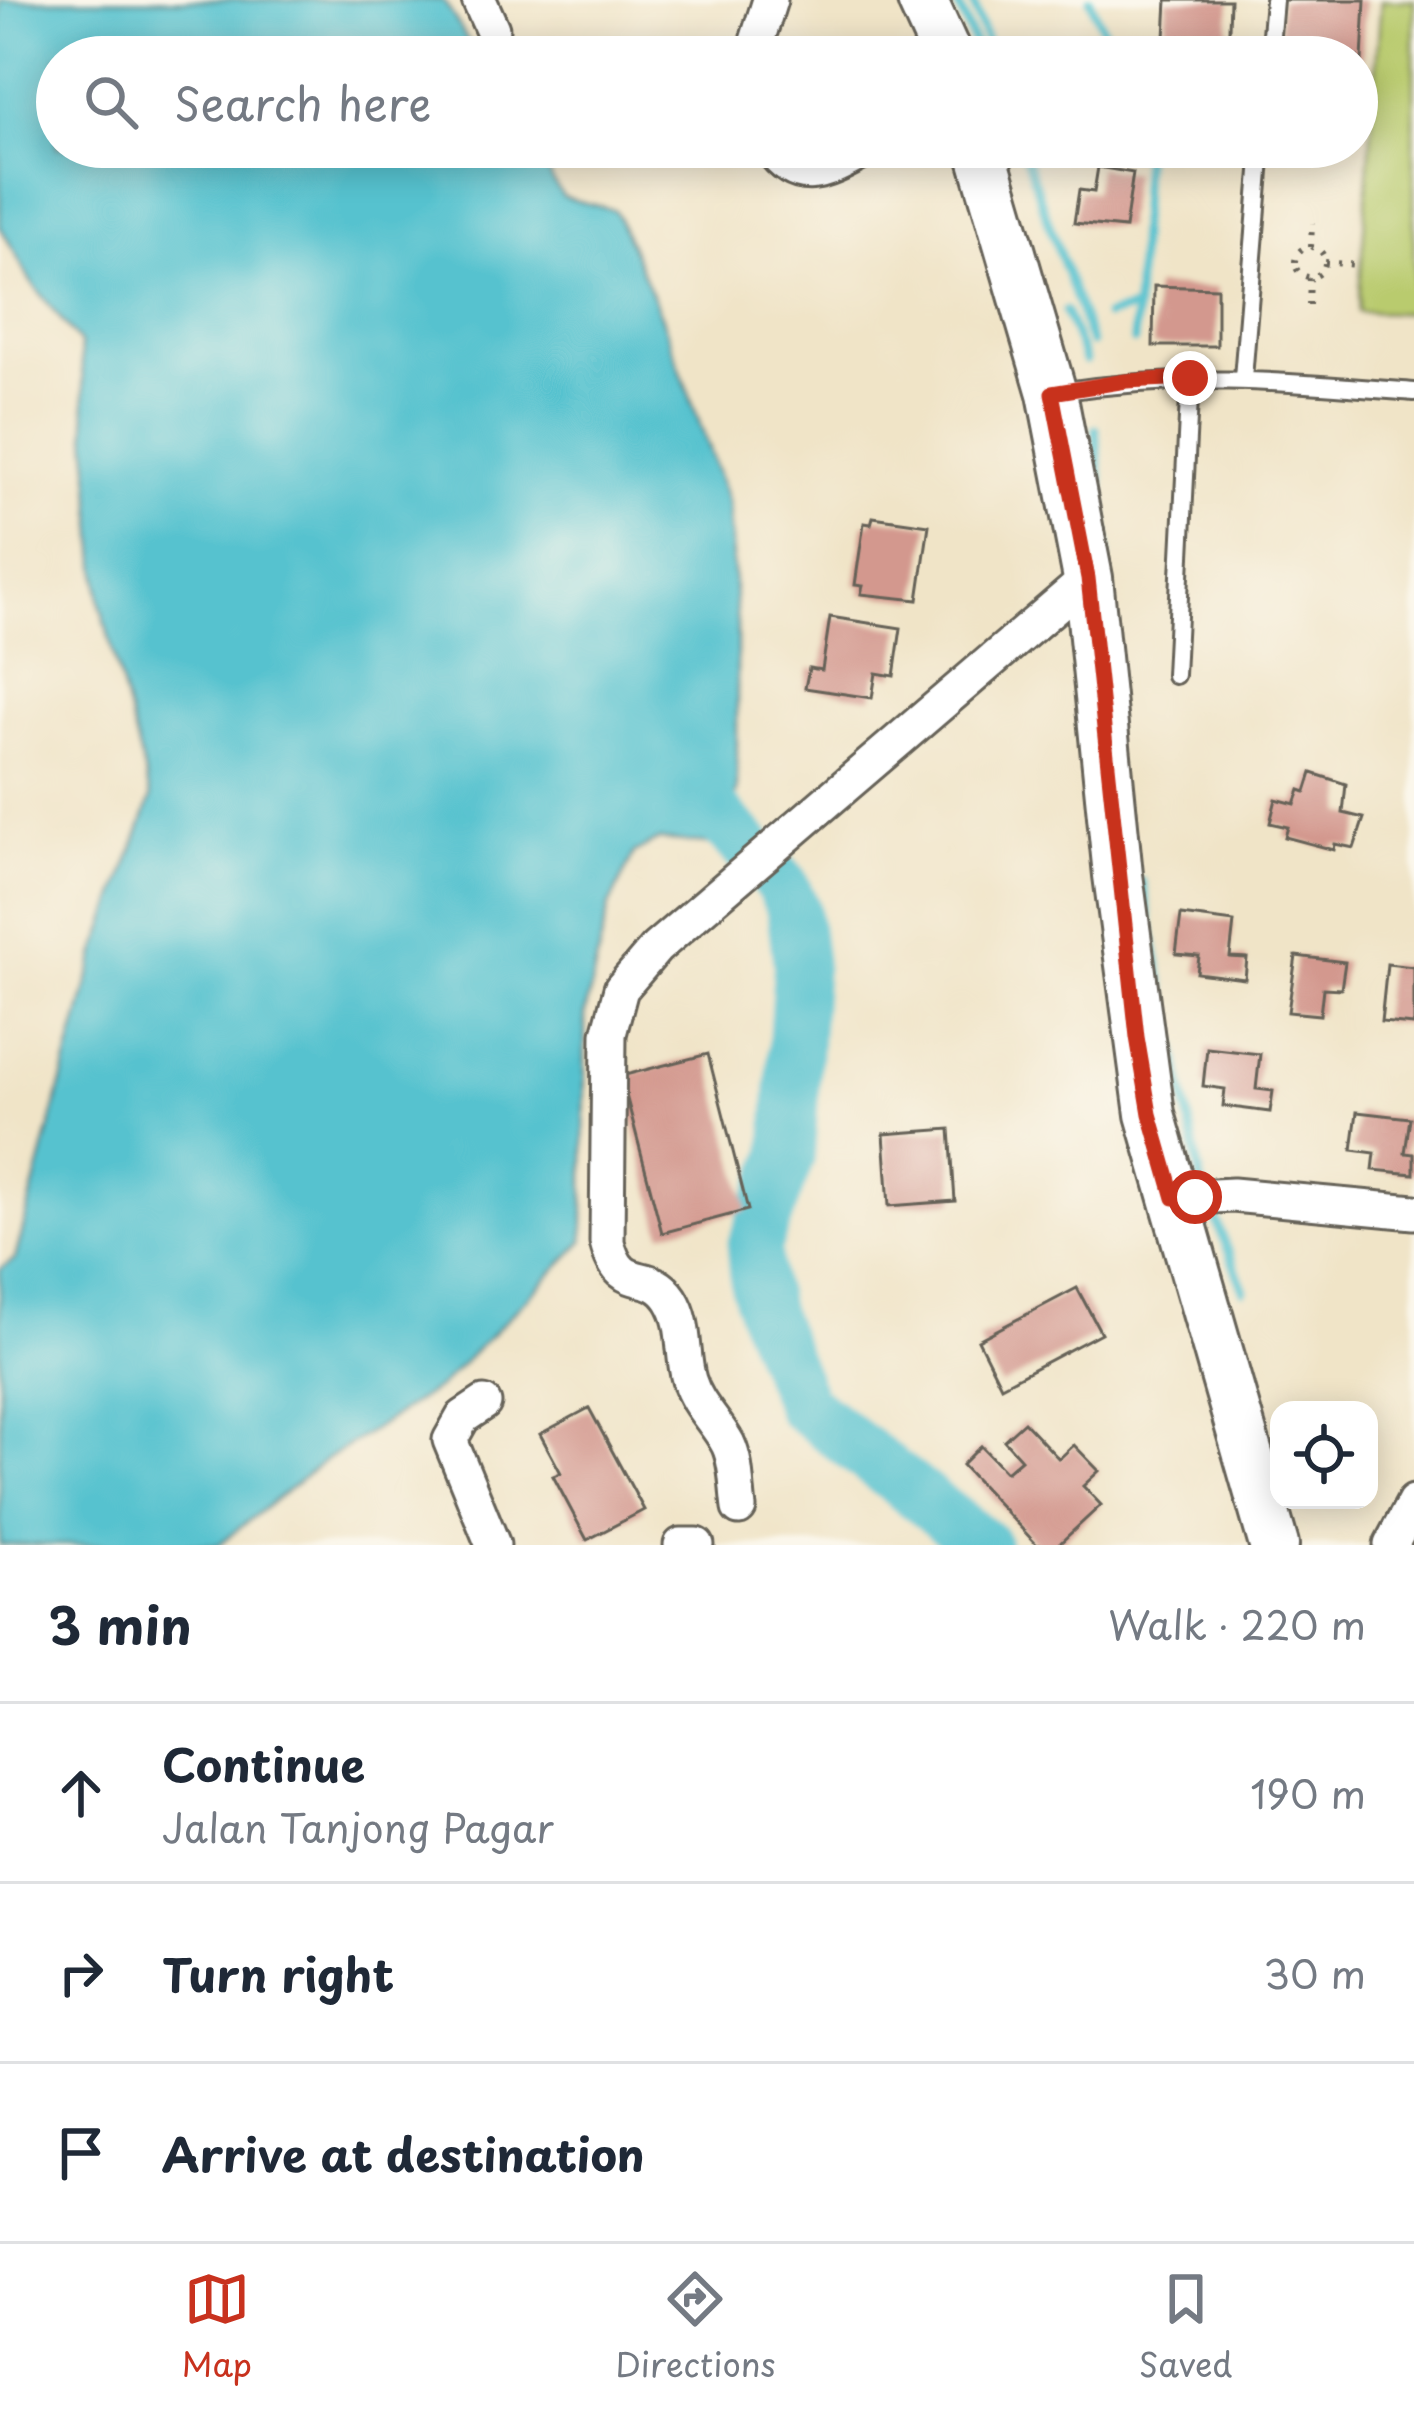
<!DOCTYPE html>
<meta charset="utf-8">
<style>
:root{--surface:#fff;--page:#f2f2f3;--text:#1f2937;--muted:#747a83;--line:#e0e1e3;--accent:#c8321e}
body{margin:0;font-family:"Playpen Sans",sans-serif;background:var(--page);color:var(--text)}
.controls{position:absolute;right:36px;bottom:36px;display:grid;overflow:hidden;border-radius:24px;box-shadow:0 6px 30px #0003}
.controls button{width:108px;height:108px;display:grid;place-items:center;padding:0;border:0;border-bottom:3px solid var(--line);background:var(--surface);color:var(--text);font:60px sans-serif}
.stop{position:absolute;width:36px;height:36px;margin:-27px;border:9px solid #c8321e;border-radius:50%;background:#fff}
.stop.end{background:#c8321e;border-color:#fff;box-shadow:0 3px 12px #0008}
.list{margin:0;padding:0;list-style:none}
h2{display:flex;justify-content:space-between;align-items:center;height:156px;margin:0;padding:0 48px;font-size:51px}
h2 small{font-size:39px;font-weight:400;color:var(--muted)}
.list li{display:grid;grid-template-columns:78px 1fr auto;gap:36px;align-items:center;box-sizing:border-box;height:180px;padding:0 48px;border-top:3px solid var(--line)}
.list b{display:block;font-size:45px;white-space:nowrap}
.list p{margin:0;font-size:39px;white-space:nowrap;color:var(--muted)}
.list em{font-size:39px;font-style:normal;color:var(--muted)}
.icon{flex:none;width:66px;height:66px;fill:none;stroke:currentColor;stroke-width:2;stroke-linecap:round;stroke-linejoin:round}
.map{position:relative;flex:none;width:1414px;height:1545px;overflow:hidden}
.search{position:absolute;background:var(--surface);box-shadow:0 6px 30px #0003;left:36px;right:36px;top:36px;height:132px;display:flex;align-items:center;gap:30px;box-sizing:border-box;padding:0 42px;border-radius:66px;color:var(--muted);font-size:45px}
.sheet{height:696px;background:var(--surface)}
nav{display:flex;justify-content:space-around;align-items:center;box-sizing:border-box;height:168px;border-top:3px solid var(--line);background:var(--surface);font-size:33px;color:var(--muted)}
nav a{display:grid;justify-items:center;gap:6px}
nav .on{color:var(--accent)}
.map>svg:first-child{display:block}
.green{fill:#b9cb6e;stroke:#6a7445;stroke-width:3}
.water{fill:#56c2cf;stroke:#396f76;stroke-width:3}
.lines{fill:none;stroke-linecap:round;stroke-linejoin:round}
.stream{stroke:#56c2cf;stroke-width:9}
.river{stroke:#56c2cf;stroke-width:54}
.building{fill:#d3988e}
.lane-casing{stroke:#666258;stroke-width:22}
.street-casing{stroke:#666258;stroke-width:39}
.secondary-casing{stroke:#666258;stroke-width:54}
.path{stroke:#666258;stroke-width:6;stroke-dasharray:3 9;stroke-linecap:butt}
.lane{stroke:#fff;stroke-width:16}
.street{stroke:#fff;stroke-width:33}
.secondary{stroke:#fff;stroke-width:48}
.route{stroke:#c8321e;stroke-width:15}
</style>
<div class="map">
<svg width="1414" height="1545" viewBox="0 0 1414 1545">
<rect width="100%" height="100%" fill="#fbf7ec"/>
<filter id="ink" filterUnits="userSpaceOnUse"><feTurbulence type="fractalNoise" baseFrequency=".00833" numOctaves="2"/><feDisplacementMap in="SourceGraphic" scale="24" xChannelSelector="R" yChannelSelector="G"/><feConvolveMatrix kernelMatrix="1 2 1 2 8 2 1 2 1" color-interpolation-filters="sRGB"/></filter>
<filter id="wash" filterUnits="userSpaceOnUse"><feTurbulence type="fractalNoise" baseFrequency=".004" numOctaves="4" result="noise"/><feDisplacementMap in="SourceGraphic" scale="48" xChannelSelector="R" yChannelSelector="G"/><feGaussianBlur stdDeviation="2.7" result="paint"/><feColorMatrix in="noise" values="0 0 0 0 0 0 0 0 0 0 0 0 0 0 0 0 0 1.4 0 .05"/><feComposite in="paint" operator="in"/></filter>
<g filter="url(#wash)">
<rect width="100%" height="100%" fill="#f0e4c7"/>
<path class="green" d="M1381 0H1414V313L1358 312Z"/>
<path class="water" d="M0 0H440L445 3 478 57H57V147H532L563 197 615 210 662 318 728 503 737 625V792L707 844 659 840 634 853 609 906 585 1014 584 1241 439 1387 324 1461 218 1545H0V1269L15 1259 96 953 151 798 100 603 80 343 31 282 0 226Z"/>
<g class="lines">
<path class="stream" d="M956 0 977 50
M972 0 992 57
M1090 0 1116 57
M1022 147 1091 343
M1065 311 1085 361
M1106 316 1136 308
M1134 341 1144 147
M1096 429 1107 555
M1142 882 1203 1189
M1210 1205 1244 1290"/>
<path class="river" d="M659 791 703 801 781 883 793 909 800 965 788 1156 754 1246 757 1284 766 1317 802 1405 983 1545"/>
</g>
<g id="blocks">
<path class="building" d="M1167 0H1230L1228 57H1164Z
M1281 0H1365L1361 80H1357V57H1278Z
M1098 167 1133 173 1125 228 1074 223 1079 190 1094 192Z
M1154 286 1217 288V346H1153Z
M873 517 929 525 918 600 861 594 863 586 855 585 864 523 871 524Z
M830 617 901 628 894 676 876 673 872 698 805 688 809 668 822 670Z
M1312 773 1346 784 1343 813 1364 818 1354 848 1335 844 1334 850 1285 837 1288 827 1270 823 1276 799 1295 804 1300 790 1306 792Z
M1181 915 1234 922 1230 957 1247 958 1245 979 1197 973 1199 956 1176 954Z
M1296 956 1345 962 1341 989 1323 988 1320 1015 1288 1012Z
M1387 964 1414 967V1025L1381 1022Z
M1207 1048 1260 1054 1256 1089 1273 1091 1270 1112 1223 1106 1225 1089 1203 1086Z
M708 1054 748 1210 662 1233 621 1076Z
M1357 1112 1410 1118 1405 1153 1414 1154V1174L1373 1170 1375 1153 1352 1150Z
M950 1129 955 1201 889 1206 884 1134Z
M1077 1288 1101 1333 1001 1386 978 1340Z
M589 1408 644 1510 587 1540 553 1476 561 1473 540 1434Z
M1024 1422 1059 1459 1074 1445 1099 1471 1083 1486 1101 1505 1058 1545H1037L962 1465 981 1446 1006 1472 1021 1459 1004 1440Z"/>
</g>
</g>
<g filter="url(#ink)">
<use href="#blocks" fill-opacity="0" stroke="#666258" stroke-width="3"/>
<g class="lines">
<g class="lane-casing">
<path id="lane" d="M1269 57 1274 0
M1243 378 1262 147
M1058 392C1184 372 1289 382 1414 392
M1175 675 1190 378"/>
</g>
<g class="street-casing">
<path id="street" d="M479 0 492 29
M752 57 770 0
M770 147C801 193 833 167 872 147
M1175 1198 1233 1195 1414 1212
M484 1403 463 1417 450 1440 493 1545
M739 1508C736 1488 737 1463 728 1444 716 1421 697 1406 689 1380 681 1353 687 1324 671 1299 648 1265 621 1297 607 1242L609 1034 621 989 656 948 1088 578
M681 1545H697
M1391 1545 1414 1502"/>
</g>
<g class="secondary-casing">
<path id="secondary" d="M922 0 948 57
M980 147 1052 393 1088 578 1118 875 1150 1114 1274 1545"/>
</g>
<path class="path" d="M1295 262a15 15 0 1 1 30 0a15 15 0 1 1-30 0Z
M1311 247 1312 223
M1325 262 1356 265
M1309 305 1310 278"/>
<use href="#lane" class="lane"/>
<use href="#street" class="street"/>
<use href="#secondary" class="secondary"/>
</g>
</g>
<g class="lines" filter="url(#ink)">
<path class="route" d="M1190 378 1126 381 1052 393 1088 578 1137 1037 1150 1114 1174 1198 1195 1197"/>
</g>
</svg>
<div class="controls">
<button><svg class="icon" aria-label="locate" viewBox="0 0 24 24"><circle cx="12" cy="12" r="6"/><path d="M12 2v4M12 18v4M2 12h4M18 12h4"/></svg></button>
</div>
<div class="stop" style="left:1195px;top:1197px"></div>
<div class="stop end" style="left:1190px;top:378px"></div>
<div class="search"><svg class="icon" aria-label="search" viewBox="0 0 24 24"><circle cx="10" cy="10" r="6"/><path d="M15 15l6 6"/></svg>Search here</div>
</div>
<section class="sheet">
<h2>3 min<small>Walk · 220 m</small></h2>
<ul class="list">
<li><svg class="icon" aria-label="ahead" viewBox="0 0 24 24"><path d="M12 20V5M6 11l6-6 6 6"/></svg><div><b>Continue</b><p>Jalan Tanjong Pagar</p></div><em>190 m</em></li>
<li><svg class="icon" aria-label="right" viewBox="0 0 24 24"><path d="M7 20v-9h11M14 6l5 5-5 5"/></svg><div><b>Turn right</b></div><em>30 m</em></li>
<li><svg class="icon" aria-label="arrive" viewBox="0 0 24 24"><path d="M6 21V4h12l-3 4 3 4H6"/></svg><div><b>Arrive at destination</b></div></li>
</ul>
</section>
<nav>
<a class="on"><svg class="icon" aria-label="map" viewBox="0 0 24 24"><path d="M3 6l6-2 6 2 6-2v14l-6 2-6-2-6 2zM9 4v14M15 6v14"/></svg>Map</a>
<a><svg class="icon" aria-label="directions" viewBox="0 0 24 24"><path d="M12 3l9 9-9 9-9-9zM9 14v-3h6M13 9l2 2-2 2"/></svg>Directions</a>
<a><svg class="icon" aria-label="saved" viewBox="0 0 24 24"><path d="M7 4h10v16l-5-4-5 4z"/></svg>Saved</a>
</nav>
